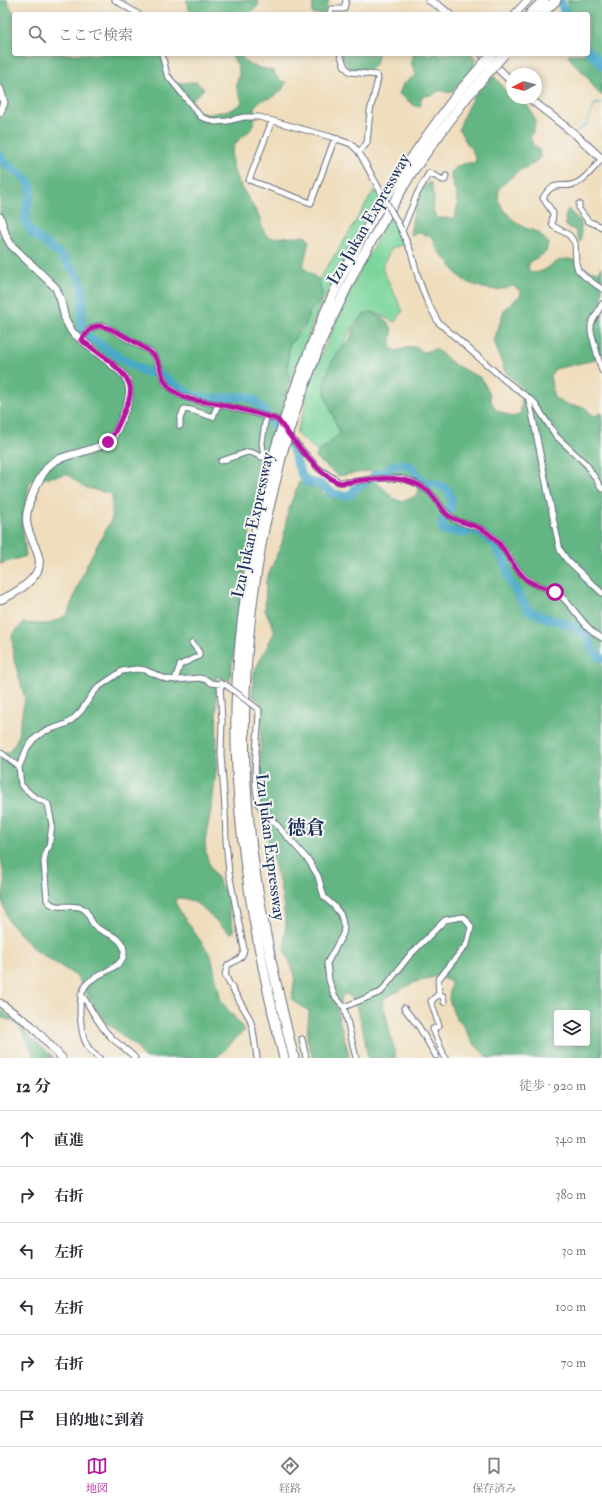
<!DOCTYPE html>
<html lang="ja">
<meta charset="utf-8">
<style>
:root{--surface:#fff;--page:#f2f2f3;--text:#2b2b33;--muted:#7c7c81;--line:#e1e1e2;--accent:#b5179e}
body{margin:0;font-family:"IM FELL Double Pica","Noto Serif JP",serif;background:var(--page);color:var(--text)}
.controls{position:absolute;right:12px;bottom:12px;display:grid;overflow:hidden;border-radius:4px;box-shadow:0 2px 6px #0003}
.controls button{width:36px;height:36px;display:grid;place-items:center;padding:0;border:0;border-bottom:1px solid var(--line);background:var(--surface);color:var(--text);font:20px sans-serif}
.compass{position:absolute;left:506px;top:68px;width:36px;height:36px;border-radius:50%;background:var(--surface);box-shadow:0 2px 6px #0003;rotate:263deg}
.stop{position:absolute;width:12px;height:12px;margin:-9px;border:3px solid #b5179e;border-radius:50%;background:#fff}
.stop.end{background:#b5179e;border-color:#fff;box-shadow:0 1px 4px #0008}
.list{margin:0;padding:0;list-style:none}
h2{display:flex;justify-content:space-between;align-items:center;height:52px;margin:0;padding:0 16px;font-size:17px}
h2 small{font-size:13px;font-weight:400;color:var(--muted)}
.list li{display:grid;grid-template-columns:26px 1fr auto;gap:12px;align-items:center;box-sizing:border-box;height:56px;padding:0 16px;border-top:1px solid var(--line)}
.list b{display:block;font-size:15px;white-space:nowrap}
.list em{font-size:13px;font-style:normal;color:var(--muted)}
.icon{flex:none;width:22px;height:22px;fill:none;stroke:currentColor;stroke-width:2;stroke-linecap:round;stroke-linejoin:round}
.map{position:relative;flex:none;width:602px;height:1058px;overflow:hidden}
.search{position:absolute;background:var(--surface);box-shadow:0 2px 6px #0003;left:12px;right:12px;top:12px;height:44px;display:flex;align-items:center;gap:10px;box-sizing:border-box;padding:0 14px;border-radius:4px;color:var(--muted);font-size:15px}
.sheet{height:388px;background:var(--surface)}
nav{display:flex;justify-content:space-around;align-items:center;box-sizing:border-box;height:56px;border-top:1px solid var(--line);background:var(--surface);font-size:11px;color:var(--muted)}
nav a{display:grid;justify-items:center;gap:2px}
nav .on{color:var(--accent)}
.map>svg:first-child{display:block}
.green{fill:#7bd59b;stroke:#4b827c}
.forest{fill:#64b683;stroke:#407270;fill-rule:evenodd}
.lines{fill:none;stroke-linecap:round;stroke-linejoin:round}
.stream{stroke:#4aa9c9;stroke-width:1.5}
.river{stroke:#4aa9c9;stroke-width:9}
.street-casing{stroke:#656c7f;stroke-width:7}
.secondary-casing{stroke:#656c7f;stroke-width:9}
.highway-casing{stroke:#656c7f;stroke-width:11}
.street{stroke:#fff;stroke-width:5}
.secondary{stroke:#fff;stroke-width:7}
.highway{stroke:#fff;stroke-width:9}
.street-bridge-casing{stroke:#656c7f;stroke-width:7;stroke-linecap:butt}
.highway-bridge-casing{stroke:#656c7f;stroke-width:11;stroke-linecap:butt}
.street-bridge{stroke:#fff;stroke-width:5}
.highway-bridge{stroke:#fff;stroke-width:9}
.route{stroke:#b5179e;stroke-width:5}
.labels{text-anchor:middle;stroke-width:4;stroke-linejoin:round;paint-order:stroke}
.street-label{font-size:17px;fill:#1b2f5e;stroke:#f6f6f2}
.quarter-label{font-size:19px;font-weight:bold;fill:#1b2f5e;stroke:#f6f6f2}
</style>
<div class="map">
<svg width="602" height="1058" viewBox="0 0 602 1058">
<rect width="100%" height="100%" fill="#f6f6f2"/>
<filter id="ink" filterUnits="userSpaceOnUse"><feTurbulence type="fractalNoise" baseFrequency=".025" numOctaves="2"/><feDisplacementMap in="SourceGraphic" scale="8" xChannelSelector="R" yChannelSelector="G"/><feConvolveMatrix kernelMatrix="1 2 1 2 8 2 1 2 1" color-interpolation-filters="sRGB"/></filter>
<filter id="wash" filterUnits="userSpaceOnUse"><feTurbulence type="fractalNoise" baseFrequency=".012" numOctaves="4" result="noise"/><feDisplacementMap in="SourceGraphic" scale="16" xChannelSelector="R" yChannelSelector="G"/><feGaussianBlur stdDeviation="0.9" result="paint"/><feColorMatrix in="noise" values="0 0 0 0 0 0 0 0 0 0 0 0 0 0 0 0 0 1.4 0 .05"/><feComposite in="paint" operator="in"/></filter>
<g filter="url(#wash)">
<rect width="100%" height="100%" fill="#efddbc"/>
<path class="green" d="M375 189 380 197 360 227 318 310 290 384 288 360 290 343 294 340 297 335 305 327 310 311 315 305 319 291 318 280 342 244Z
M389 216 406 242 391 249 382 268 403 311 395 322 373 312 364 314 355 324 331 363 325 379V394L340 434 318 452 296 433 306 405 303 401 313 372 358 275Z"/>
<path class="forest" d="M0 0H7L13 12 17 14H14V54H165V68L174 83 196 82 204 89 187 105 189 109 206 114H211L233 109 242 103C241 97 238 93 237 88 236 83 238 80 239 75 240 69 235 60 231 55L228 54H242L243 59 250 65 273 71C278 77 277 81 286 82L282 90 271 98 261 100 254 107C254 113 255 120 253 126 250 133 238 138 234 146 224 169 249 196 258 215 262 223 262 231 268 237 280 239 294 234 306 237L309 240 303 267 318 279 322 293 320 302 310 311 305 325 298 332 294 340 290 343 288 356 287 368 290 379 288 393 268 451 250 529 230 681 216 676 217 762 213 798 205 842 206 854 210 866 226 894 234 932 230 933C213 921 200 897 177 898L175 902 181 913 211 956 221 1001 245 1030 216 1058H144L137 1047 104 1021 76 976 35 950 8 921 2 899 5 882 0 854V755L9 752 17 740 25 698 14 660 12 635 23 623 48 624 67 615 86 566 112 518V494L83 487 67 474 30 481 22 524 26 556 0 564Z
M186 0H258V6L248 14H191Z
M313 0H329L324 14H312Z
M567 0H602V96C593 88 594 86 588 78 582 70 573 64 568 56L569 54H588V14H569Z
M341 54H378L377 61 373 67 367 70 349 69Z
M413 54H472V57L476 59 474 63V68L453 91 449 93 441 90 432 95 424 96 420 100 422 102 420 106H415L399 94 403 84 415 76 416 74 410 61 413 58Z
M490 77H495L504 89 512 94V98C514 98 516 97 519 98 525 100 535 116 535 122 535 128 533 132 530 137L533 145 539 150 540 157 535 163 517 172 499 188 498 199 503 209 512 219 525 228 538 232 548 243 546 252 530 262 528 268 530 272C546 276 553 258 568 259 577 259 577 264 584 268 588 270 595 271 599 272L602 267V356L594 360 555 369 550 376 554 398 569 405 584 407 594 416 602 413V1058H488L471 1041 464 1027 454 1015 449 999 451 982 437 976 413 983 385 998 382 1002 385 1011 396 1058H368C364 1037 362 1012 349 995L343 994 337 1011 349 1055 348 1058H313L307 1039 309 1011 292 1000 295 975 284 949 286 923 280 885 261 816 259 801 262 704 252 695 254 672 275 631 265 610 266 580 282 543 288 511 299 482 318 488 324 494 335 499 343 498 358 494 371 481C392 487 391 513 418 494L419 483 407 475 370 471 338 476 315 457 318 452 340 434 325 394V383L330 365 341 348 351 337 354 328 364 314 371 312C379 316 392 321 392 332 392 338 390 342 391 349L397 351 410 347H418L423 352 436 349 455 365 481 378 489 392 491 401 496 410 513 417 520 414 522 403 521 387 505 372 494 341 504 310 521 295 520 290 513 286 497 290 483 288 466 282 457 274 450 264 438 251 433 238 419 232 411 235C409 230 412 228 412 223 414 209 418 192 429 182L431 183 434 198 433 211 438 218H454C457 212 458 207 457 200 457 194 454 188 452 182 446 167 463 162 475 163L476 159C472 148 464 141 459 129 463 116 470 99 480 89 487 84 486 85 490 77ZM557 1013H587V1043H557Z
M568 209 581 222V241L580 242 575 230 566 226 565 217Z
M0 1010 15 1020 24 1031 54 1058H34C31 1048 22 1026 13 1021 9 1019 4 1019 0 1017Z"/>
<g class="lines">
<path class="stream" d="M577 131 587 124 594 105 602 103"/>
<path class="river" d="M560 0 565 14
M588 50 601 63 602 66
M0 155 7 165 26 178 30 185 31 193 27 206 25 220 28 227 32 233 61 255 79 277 83 289 81 332 127 362 146 372 157 373 191 395 208 399 244 396 254 400 267 414
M270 421 293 448 296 461 302 475 307 482 320 484 332 493 344 496 352 494 355 489 366 482
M373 477 376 474 388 472 392 466C418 459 410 474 425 482 430 484 437 484 443 487 452 491 453 503 449 511
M445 516C443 520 440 527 444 531L465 533 472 529 482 534 495 545 506 566 509 580 528 610 546 618 564 623 587 635C592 645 590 651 602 658"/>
</g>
</g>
<g filter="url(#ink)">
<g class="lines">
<g class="street-casing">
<path id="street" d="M115 0 138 14
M330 14 331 9H344L346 0
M162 54 167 75 201 117 215 122 227 121 244 117H259L331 137 351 144 359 152 377 185
M340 54 345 67 350 72 377 75 378 79 370 111 367 143 359 152
M272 121 249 180 311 203 333 143 338 139
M602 159C594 167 587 178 577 183 563 190 554 178 543 198L553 213 552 223 553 226 569 235 575 243 576 263 578 270 585 277 602 289
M579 204V209L588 221 602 227
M401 229 411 252 419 280 426 299 438 322 507 382 534 402 556 436 587 465 602 489
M402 231 417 194 429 173 443 180H445L446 176
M602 304 591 324V332L602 371
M81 340C87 331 93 324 105 326L151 352 156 359 166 384 179 395 198 401 218 404 273 418 278 420 282 426
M528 397 532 413 552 513 560 550 567 560 602 593
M180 426V419L184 409 191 410 213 417 218 404
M288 434 318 468 339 482C360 483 381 475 403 479 414 481 427 488 434 497 440 505 445 514 454 519 471 528 482 524 497 541 508 552 514 569 527 579 537 588 552 587 562 597 576 610 585 629 602 638
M221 461 248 452 253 453 261 457H264L262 443 266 416
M175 680 180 665 199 656V652L192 643
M220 683 222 721 221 754 225 809 226 840 229 873 244 949C243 960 236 960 228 965L225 974 228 981 250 1019 253 1030 257 1058
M258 709 259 711C258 741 251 775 259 805L309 861 318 876 324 897 334 906 341 915 344 928 343 934 327 963 329 980 334 995 344 1007 356 1058
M0 752 19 767
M81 994C91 1007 97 1023 109 1035 117 1044 127 1049 135 1058
M439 994 443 996 444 1002
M344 1007 381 992 409 956 445 920 462 917 465 918 471 927 467 944 438 980 439 994 431 1001 439 1026 433 1029 445 1058
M404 1008 419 1027 436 1056
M302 1039 306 1058
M99 1058C95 1055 90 1051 88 1047 80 1034 76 998 86 985 94 972 131 969 123 946 118 934 102 934 94 925 90 921 89 913 84 909 72 902 55 912 47 900L44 862 46 850 49 847 52 825 48 804 33 796 21 785 19 767 27 748 34 739 43 732 66 724 73 719 81 711 93 693 100 686 122 671 137 669 145 670 166 679 177 680 199 678 207 680 211 683 226 685"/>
</g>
<g class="secondary-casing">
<path id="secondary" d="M429 0 439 6 449 14
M515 14 528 0
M483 54 512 82
M0 89 4 103 0 112
M529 98 576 135 602 159
M0 217 6 236 11 245 56 288 61 301 65 319 72 332 121 372C132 383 131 394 126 408 121 419 117 435 107 442 91 454 57 453 47 468 37 481 24 509 27 524 29 537 37 547 39 559 43 577 15 594 0 600
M0 1003 31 1025 62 1058"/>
</g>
<g class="highway-casing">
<path id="highway" d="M530 14 544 0
M542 14 556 0
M289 405C307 356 325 308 349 262 379 202 419 146 459 92
M296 408 322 339 359 262 412 172 466 98
M258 521C246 583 237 646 236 710 234 827 255 945 284 1058
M265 524C249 604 242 685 245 767 249 865 270 963 294 1058"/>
</g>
<use href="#street" class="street"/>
<use href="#secondary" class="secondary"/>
<use href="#highway" class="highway"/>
<g class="street-bridge-casing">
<path id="street-bridge" d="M377 185 401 229
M226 685 258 709"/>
</g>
<g class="highway-bridge-casing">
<path id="highway-bridge" d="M459 92 492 54
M466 98 504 54
M258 521 276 447 289 405
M265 524 283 450 296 408"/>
</g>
<use href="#street-bridge" class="street-bridge"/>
<use href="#highway-bridge" class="highway-bridge"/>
</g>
</g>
<g class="lines" filter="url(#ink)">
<path class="route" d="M108 442C116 433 119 423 124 412 127 404 132 396 130 386 127 371 94 349 81 340 86 334 91 326 99 326 108 325 149 349 155 357 165 371 158 382 178 394 191 402 205 401 219 404 237 408 255 413 273 418L278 420C289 435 323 480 341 483 370 480 402 471 427 490 436 497 440 509 449 516 461 524 477 524 488 533 505 545 511 567 527 580 535 586 546 587 555 592"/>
</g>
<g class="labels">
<g class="street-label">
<text transform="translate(368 219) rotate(-60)" y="6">Izu Jukan Expressway</text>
<text transform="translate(252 525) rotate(-78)" y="6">Izu Jukan Expressway</text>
<text transform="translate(271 847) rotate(83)" y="6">Izu Jukan Expressway</text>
</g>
<g class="quarter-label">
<text x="306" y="834">徳倉</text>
</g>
</g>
</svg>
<div class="controls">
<button><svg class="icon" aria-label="layers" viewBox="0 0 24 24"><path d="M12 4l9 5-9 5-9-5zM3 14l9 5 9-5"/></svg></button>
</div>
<svg class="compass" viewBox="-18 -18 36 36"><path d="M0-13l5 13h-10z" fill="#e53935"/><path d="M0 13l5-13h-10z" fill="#7c7c81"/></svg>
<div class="stop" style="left:555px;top:592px"></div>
<div class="stop end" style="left:108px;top:442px"></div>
<div class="search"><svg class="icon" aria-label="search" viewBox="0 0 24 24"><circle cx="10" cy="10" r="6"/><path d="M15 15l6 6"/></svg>ここで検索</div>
</div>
<section class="sheet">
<h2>12 分<small>徒歩 · 920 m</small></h2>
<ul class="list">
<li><svg class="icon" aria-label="ahead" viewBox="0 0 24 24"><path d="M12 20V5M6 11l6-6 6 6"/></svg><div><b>直進</b></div><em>340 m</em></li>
<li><svg class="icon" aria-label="right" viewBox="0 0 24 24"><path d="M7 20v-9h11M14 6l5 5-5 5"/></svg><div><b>右折</b></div><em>380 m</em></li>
<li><svg class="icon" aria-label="left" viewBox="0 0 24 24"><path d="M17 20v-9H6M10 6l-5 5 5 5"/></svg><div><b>左折</b></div><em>30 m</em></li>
<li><svg class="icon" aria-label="left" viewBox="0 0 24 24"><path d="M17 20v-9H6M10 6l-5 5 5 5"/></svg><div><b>左折</b></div><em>100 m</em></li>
<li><svg class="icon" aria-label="right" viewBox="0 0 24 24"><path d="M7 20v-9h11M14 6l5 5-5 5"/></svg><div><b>右折</b></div><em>70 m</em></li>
<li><svg class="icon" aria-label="arrive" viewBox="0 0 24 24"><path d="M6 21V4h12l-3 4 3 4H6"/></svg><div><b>目的地に到着</b></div></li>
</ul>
</section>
<nav>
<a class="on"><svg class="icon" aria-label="map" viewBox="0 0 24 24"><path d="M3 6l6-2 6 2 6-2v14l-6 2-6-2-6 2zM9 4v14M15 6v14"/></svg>地図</a>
<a><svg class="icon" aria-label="directions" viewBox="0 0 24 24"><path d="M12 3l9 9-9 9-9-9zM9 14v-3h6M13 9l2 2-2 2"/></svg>経路</a>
<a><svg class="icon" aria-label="saved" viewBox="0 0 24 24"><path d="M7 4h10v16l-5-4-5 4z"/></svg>保存済み</a>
</nav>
